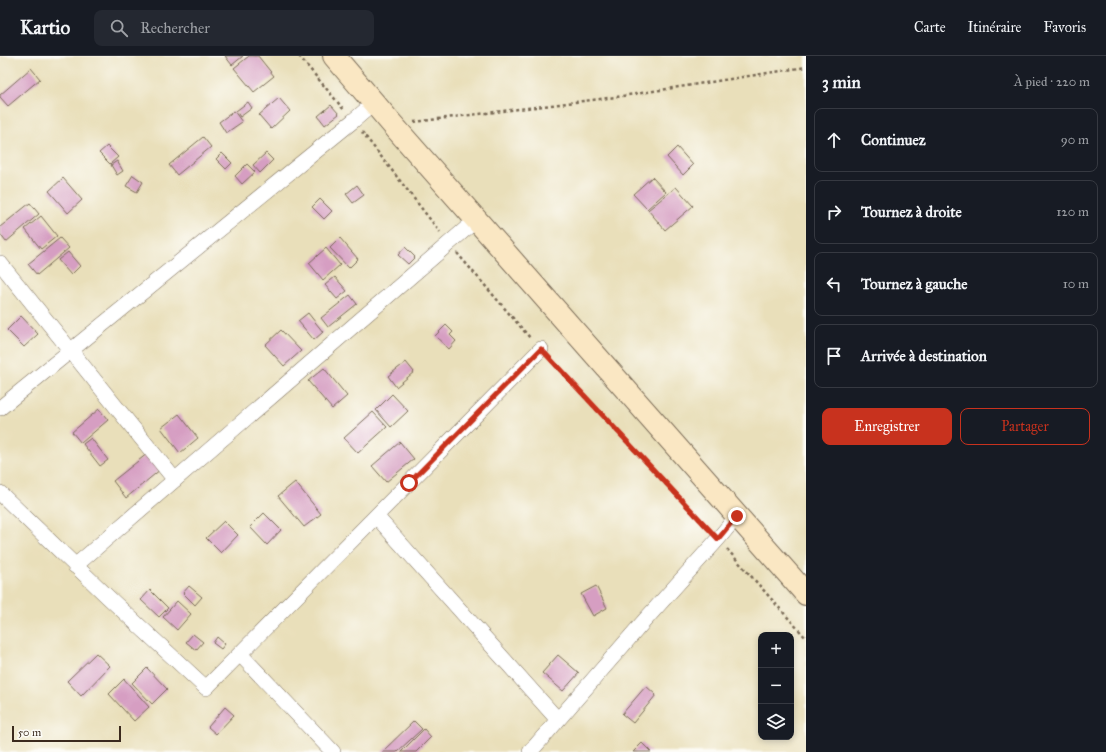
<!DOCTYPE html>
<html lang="fr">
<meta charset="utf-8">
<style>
:root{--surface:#171b24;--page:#242831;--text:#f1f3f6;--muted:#9ea1a6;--line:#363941;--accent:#c8321e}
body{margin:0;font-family:"IM FELL Great Primer",serif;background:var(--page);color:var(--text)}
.controls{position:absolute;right:12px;bottom:12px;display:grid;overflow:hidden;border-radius:8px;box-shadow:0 2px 6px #0003}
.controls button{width:36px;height:36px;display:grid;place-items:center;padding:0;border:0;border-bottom:1px solid var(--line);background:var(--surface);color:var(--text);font:20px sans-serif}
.scale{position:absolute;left:12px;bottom:10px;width:109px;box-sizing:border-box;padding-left:4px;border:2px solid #3b2a1e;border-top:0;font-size:11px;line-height:14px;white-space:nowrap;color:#3b2a1e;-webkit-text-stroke:3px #fdfcf7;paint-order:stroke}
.stop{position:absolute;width:12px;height:12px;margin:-9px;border:3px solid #c8321e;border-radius:50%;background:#fff}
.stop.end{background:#c8321e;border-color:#fff;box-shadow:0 1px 4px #0008}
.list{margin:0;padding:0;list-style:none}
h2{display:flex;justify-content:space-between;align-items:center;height:52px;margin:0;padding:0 16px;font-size:17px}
h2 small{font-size:13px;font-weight:400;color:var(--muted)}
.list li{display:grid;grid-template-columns:26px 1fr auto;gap:12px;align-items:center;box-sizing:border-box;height:64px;margin:0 8px 8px;padding:0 8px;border:1px solid var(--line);border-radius:8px}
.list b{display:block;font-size:15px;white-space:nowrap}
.list em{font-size:13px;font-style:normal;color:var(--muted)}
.actions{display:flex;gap:8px;padding:12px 16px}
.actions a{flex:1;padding:9px 0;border:1px solid var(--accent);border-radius:8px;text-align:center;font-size:14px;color:var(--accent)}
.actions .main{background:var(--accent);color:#fff}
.icon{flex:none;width:22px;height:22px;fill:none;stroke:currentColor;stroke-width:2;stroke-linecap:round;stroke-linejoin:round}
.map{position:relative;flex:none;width:806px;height:696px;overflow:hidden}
header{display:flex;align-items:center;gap:24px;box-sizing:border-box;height:56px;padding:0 20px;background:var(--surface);border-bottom:1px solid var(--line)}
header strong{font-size:19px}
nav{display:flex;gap:22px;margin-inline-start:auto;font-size:14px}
.search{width:280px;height:36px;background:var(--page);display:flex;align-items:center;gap:10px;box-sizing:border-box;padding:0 14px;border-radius:8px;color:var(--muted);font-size:15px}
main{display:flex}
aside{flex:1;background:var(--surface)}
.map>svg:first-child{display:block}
.building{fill:#d69ec2}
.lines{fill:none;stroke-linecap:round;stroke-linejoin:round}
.minor-casing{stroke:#786955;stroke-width:16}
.secondary-casing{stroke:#786955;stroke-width:24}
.path{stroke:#786955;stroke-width:2.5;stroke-dasharray:3 3;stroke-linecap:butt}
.minor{stroke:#fff;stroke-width:15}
.secondary{stroke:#fae7c3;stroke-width:22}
.route{stroke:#c8321e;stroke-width:5}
</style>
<header>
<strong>Kartio</strong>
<div class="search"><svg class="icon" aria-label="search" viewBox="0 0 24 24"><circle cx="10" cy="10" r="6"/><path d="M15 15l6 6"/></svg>Rechercher</div>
<nav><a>Carte</a><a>Itinéraire</a><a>Favoris</a></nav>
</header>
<main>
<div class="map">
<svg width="806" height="696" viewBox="0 0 806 696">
<rect width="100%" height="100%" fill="#fdfcf7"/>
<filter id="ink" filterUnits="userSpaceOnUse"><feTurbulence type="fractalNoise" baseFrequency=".025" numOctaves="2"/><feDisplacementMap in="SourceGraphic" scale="8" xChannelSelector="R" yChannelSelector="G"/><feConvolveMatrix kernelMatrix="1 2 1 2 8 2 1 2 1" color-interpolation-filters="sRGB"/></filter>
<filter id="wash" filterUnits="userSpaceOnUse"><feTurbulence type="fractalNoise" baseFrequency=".012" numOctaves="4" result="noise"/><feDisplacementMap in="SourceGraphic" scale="16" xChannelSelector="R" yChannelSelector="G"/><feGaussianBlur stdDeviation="0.9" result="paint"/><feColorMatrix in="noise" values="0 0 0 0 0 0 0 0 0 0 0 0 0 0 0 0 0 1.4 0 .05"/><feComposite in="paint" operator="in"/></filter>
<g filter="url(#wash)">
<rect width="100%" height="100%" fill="#e9dfba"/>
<g id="blocks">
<path class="building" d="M225 0H243L232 9Z
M249 0H258L274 20 254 36 234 12Z
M31 12 40 23 8 50 0 41V39Z
M279 42 290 55 271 73 259 59Z
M248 46 252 52 240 61 236 55Z
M331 49 339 58 325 69 318 60Z
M234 55 242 66 226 77 219 66Z
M203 81 211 91 177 119 169 109Z
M107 90 118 101 110 108 99 97Z
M677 91 693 109 683 119 667 101Z
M222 97 232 107 226 113 216 103Z
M266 97 273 104 260 117 253 109Z
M117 105 123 115 117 119 111 109Z
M247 108 255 116 242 128 235 120Z
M133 119 143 126 137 136 126 130Z
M652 121 666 136 647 153 633 138Z
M63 122 82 144 68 157 49 135Z
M357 129 364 139 353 147 346 138Z
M676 131 693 150 665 174 648 154Z
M320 143 332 155 324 163 312 151Z
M30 147 39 158 6 186 0 178V171Z
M41 160 57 180 41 193 25 173Z
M60 182 69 192 37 219 28 208Z
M340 182 358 203 349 212 330 192Z
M405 191 415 201 408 208 398 199Z
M326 192 340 209 323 224 309 207Z
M68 196 80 210 71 219 58 204Z
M335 221 347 235 337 243 325 229Z
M350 239 357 248 328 271 321 262Z
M308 257 323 276 314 284 298 265Z
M21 260 38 278 24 291 7 274Z
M446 269 453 276 450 279 456 285 449 293 435 280Z
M281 274 301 295 284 310 265 289Z
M406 306 414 316 396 331 388 320Z
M324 312 347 340 332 353 308 325Z
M392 338 408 355 391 371 376 354Z
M99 353 108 364 81 387 72 376Z
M373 356 387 371 358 397 344 382Z
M179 358 198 382 180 397 161 372Z
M91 382 108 404 100 410 83 388Z
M400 386 414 403 386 426 372 410Z
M148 397 161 413 126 442 113 425Z
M295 426 321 458 304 471 278 440Z
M264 457 281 474 267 489 250 471Z
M224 465 238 479 221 497 206 482Z
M189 530 202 541 195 549 183 537Z
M596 530 607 552 593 560 581 538Z
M150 534 168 552 159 561 141 544Z
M177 545 191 558 177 574 163 561Z
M193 578 203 586 196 594 186 586Z
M217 581 225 588 221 593 213 587Z
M96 597 110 610 81 640 67 625Z
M558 599 579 617 563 635 542 617Z
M147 612 167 633 152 648 132 627Z
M124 623 149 651 134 665 109 638Z
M646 630 656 639 633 667 622 658Z
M225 651 234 659 216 678 208 671Z
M414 665 422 673 397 696H382Z
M424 673 431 681 416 696H401Z
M642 687 651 696H633Z"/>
</g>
</g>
<g filter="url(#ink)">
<use href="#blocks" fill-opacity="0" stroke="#786955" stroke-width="1"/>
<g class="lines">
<g class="minor-casing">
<path id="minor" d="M0 207 175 424
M0 352 353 65 374 47
M0 437 107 540 206 632 541 293
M376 460 558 664
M75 510 476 164
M240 598 333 696
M530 696 645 564 718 483 737 460"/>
</g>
<g class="secondary-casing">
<path id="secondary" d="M334 0 392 68 806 538"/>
</g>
<path class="path" d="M299 0 345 55
M414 66 616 41 806 11
M362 76 440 176
M457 197 531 283
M551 304 708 473
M727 493 806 582"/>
<use href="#minor" class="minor"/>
<use href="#secondary" class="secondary"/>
</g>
</g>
<g class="lines" filter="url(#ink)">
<path class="route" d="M409 427 541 293 718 483 737 460"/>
</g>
</svg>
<div class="controls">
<button>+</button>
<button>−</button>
<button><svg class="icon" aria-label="layers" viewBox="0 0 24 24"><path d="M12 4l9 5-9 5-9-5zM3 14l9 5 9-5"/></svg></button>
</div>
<div class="scale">50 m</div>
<div class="stop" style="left:409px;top:427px"></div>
<div class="stop end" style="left:737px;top:460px"></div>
</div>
<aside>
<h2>3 min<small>À pied · 220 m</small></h2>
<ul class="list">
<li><svg class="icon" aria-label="ahead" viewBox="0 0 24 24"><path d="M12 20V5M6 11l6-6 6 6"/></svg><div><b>Continuez</b></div><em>90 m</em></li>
<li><svg class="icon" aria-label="right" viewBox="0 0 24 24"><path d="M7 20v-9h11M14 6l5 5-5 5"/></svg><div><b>Tournez à droite</b></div><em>120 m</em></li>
<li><svg class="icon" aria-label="left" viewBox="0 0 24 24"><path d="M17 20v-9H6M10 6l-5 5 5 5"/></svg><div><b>Tournez à gauche</b></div><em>10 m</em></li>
<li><svg class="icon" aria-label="arrive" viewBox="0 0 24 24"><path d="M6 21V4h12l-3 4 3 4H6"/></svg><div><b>Arrivée à destination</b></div></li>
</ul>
<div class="actions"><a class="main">Enregistrer</a><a>Partager</a></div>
</aside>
</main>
